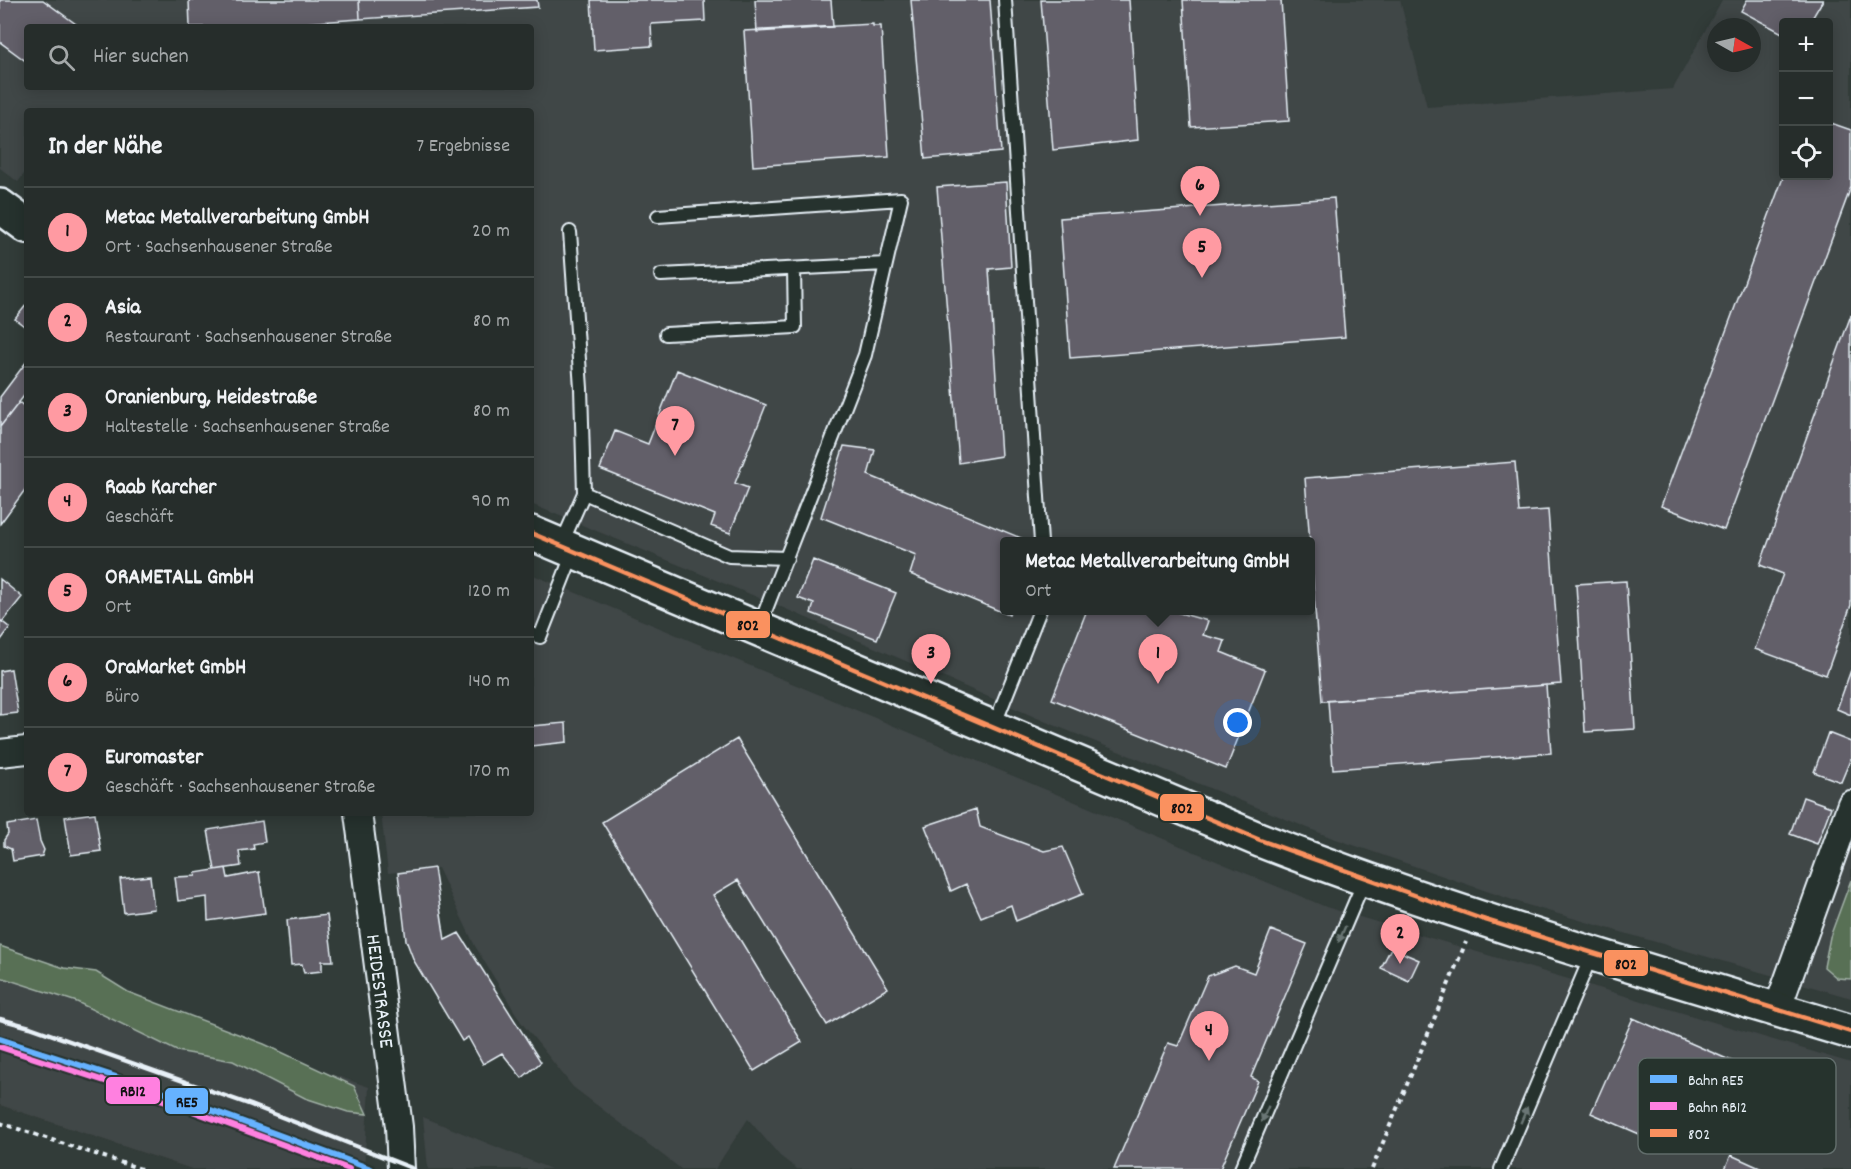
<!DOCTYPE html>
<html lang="de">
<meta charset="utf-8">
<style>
:root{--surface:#262d2b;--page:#323937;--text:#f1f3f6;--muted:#a4a8a9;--line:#424947;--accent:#ff9aa2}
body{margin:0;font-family:Dekko,sans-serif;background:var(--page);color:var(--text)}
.controls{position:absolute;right:18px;top:18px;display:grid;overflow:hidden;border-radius:6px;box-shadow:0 3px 15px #0003}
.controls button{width:54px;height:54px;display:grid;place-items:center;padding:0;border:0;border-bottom:2px solid var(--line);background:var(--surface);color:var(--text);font:30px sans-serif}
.compass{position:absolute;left:1707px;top:18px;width:54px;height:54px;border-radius:50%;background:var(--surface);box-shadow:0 3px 15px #0003;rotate:98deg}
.you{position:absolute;left:1238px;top:723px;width:21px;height:21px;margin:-15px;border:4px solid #fff;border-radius:50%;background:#1a73e8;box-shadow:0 0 0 9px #1a73e833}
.badge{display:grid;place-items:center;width:39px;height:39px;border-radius:50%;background:var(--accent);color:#111;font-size:20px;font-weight:700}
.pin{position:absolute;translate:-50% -50px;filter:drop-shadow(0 2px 3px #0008)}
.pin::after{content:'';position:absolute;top:32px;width:21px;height:18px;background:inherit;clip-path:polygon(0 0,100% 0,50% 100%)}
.popup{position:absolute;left:1000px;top:537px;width:315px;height:78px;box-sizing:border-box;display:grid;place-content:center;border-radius:6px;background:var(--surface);filter:drop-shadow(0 2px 4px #0005);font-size:20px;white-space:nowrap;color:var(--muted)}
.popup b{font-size:22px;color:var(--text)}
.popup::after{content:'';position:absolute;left:50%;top:100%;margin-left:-12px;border:12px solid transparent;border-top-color:var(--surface)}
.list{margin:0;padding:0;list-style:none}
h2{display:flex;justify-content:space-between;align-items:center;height:78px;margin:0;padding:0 24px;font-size:26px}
h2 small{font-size:20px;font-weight:400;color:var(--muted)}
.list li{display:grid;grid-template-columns:39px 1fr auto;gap:18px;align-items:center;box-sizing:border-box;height:90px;padding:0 24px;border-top:2px solid var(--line)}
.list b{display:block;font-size:22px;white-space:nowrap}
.list p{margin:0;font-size:20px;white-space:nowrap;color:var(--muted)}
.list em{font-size:20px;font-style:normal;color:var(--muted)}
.icon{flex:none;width:33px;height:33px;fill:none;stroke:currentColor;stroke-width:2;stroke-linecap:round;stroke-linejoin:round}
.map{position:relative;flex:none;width:1851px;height:1169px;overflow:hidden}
.search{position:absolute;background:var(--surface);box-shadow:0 3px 15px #0003;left:24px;top:24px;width:510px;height:66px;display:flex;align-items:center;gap:15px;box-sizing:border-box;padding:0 21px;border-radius:6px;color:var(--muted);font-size:22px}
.panel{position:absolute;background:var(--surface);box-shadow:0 3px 15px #0003;left:24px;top:108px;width:510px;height:708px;border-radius:6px}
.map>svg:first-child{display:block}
.built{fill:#404647;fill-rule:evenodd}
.green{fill:#586f54;stroke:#a0b0a6;stroke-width:1.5}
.building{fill:#625e69;stroke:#e8f1f8;stroke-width:1.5}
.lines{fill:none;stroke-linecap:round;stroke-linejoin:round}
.service-casing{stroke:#e8f1f8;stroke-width:16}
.minor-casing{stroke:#e8f1f8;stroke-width:30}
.secondary-casing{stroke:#e8f1f8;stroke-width:38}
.path{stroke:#e8f1f8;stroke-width:4;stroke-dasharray:4.5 4.5;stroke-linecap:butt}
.service{stroke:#26332d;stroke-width:12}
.minor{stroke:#26332d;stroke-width:26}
.secondary{stroke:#26332d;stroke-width:33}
.rail{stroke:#e8f1f8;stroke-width:4.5}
.bus-1-casing{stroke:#26332d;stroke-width:9}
.bus-1{stroke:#fa915f;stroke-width:4.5}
.rail-1-casing{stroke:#26332d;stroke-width:10}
.rail-2-casing{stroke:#26332d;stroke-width:10}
.rail-1{stroke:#66b2ff;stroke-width:6}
.rail-2{stroke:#ff80e0;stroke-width:6}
.oneway{fill:#6a7674}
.labels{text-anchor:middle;stroke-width:4.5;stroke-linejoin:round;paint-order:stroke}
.street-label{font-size:21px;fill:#e8f1f8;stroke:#26332d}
.key{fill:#26332d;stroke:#606c6a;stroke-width:1.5}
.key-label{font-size:16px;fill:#e8f1f8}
.line-badge{stroke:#26332d;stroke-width:2}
.pale-badge-label{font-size:16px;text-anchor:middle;font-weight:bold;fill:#111}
</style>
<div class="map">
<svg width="1851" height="1169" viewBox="0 0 1851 1169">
<rect width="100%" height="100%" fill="#323c39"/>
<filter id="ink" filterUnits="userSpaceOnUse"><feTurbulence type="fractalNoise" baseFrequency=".0167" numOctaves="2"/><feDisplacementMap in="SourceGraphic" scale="12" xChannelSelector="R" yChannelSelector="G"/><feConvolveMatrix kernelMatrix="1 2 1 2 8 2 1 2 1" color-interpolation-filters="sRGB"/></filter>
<g filter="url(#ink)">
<path class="built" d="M0 0H1400L1427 107 1673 89 1722 0H1851V998L1527 905 1330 837 1044 721 779 606 531 504V111H27V170L18 182 0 168ZM1784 22H1828V176H1784ZM27 27H531V87H27ZM1716 27H1752V63H1716ZM1005 542H1311V610H1005Z
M531 574 1326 907 1851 1063V1169H797L780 1156 748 1119 715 1169H681L573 1087 521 1022 475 946 438 868 388 873 381 813H531Z
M0 960 369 1087 364 1169H192L0 1105Z
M423 1117 551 1169H428Z"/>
<path class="green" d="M1851 880V979L1837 978 1824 967 1830 937Z
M0 946 64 968 96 972 128 992 264 1044 354 1086 367 1114 348 1112 305 1098 233 1061 177 1051 77 1002 0 977Z"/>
<path class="building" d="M0 0H43L80 27H27V62L0 42Z
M189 0H359L360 19 246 27H190Z
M359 0H537L538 7 360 19Z
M591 0H704L705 21 651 24 652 46 594 50Z
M755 0H831L833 27 757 32Z
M911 0H990L1001 152 925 159Z
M1041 0H1129L1138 140 1053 150Z
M1183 0H1281L1289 121 1191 127Z
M1747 0H1823L1810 22H1784V34L1741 11Z
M873 24V26H881L889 157 753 166 744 31Z
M1828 122 1851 130V187L1724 530 1661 506 1784 175 1828 176Z
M1006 182 1011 267 989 269 1001 456 959 463 937 187Z
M1334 198 1345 337 1070 358 1060 218Z
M27 304V328L15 319Z
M1851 315V605L1826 675 1755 649 1783 574 1760 565Z
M27 361V392L0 427V397Z
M677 370 766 405 735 483 748 488 730 533 711 526 715 515 600 469 615 431 648 444Z
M19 402 27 409V487L0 524V427Z
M844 446 875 450 868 475 1028 541 1005 542V610H1011L1009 615 910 574 916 555 821 517Z
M1515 462 1519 512 1548 510 1561 684 1322 701 1305 478Z
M813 560 896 593 877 639 811 613 814 604 798 598Z
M0 579 22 597 2 622 0 620Z
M1626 581 1635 729 1585 732 1576 584Z
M1087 610H1169L1208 621 1203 635 1225 641 1221 652 1265 670 1226 769 1052 699Z
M0 620 10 628 1 640H0Z
M11 669 18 713 0 715V671Z
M1851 670V715L1837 709Z
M1546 685 1551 753 1333 769 1328 701Z
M566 723 567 742 531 746V726Z
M1828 733 1851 742V758L1841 782 1814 772Z
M737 739 888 988 827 1025 738 880 713 895 802 1042 754 1071 602 822Z
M1803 797 1831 807 1817 844 1790 834Z
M976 809 980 827 1044 851 1063 847 1083 894 1016 921 1011 905 981 917 966 884 951 891 925 826Z
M95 813 101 851 71 855 65 817Z
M36 820 40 841 44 850 42 856 13 861 11 849 4 846V840L8 834 7 825Z
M262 821 265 842 253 844 254 849 239 851 241 866 215 870 208 830Z
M226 868 228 878 259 872 265 913 208 921 207 897 178 901 175 877 196 876 195 873Z
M434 868 445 940 459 933 541 1062 522 1078 502 1053 483 1064 468 1037 462 1041 414 961 406 940 398 873Z
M150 876 154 909 124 913 120 879Z
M327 915 333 961H322V971L304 973 302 964 291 965 287 920Z
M1271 930 1307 944 1251 1077 1258 1081 1220 1169H1114L1168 1043 1178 1046 1208 976 1235 966 1254 973Z
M1391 948 1419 960 1409 981 1381 968Z
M1633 1018 1750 1069 1713 1152 1680 1138 1674 1149 1591 1113Z
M1731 1155 1762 1169H1725Z"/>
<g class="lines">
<g class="service-casing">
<path id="service" d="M1005 0 1041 542
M658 216 901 199 865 355 759 627
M661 275 886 264
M666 334 795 327 794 269
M584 493 729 556 787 558
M561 545 584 493 581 388 570 232
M531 634 540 637 573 553
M994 726 1040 610
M1241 1169 1364 881
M1501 1169 1592 954"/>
</g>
<g class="minor-casing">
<path id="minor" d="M0 753 27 750
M358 813 399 1127 401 1169
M1777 1010 1851 804"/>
</g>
<g class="secondary-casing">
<path id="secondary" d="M0 206 27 226
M531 533 1260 840C1453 915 1652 972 1851 1032"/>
</g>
<path class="path" d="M0 1123 141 1169
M1372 1169 1466 942"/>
<use href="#service" class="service"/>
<use href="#minor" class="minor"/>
<use href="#secondary" class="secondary"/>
<path class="rail" d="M0 1019 30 1027 251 1105 414 1169"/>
<g class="bus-1-casing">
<path id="bus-1" d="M531 533 1260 840 1479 918 1851 1032"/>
</g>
<use href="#bus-1" class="bus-1"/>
<g class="rail-1-casing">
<path id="rail-1" d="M0 1039 162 1092 371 1169"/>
</g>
<g class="rail-2-casing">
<path id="rail-2" d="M0 1047 160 1099 349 1169"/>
</g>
<use href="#rail-1" class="rail-1"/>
<use href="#rail-2" class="rail-2"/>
</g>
<defs><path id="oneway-solid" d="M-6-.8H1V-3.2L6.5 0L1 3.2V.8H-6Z" transform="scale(1.5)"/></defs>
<g class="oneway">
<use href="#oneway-solid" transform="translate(1342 934) rotate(113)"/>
<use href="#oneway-solid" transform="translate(1265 1114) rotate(113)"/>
<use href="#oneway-solid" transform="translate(1524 1115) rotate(-67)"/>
</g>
</g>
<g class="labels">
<g class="street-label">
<text transform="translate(381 991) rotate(83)" y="7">HEIDESTRASSE</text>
</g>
</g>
<rect x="1638" y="1058" width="198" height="96" rx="9" class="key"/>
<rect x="1650" y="1075" width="27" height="8" fill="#66b2ff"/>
<rect x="1650" y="1102" width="27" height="8" fill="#ff80e0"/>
<rect x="1650" y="1129" width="27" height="8" fill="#fa915f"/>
<g class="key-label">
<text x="1688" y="1085">Bahn RE5</text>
<text x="1688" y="1112">Bahn RB12</text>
<text x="1688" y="1139">802</text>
</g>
<g class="line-badge">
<rect x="725" y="610" width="46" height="29" rx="6" fill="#fa915f"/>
<rect x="1159" y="793" width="46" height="29" rx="6" fill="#fa915f"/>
<rect x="1603" y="949" width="46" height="28" rx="6" fill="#fa915f"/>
<rect x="105" y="1076" width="56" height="29" rx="6" fill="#ff80e0"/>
<rect x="164" y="1087" width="45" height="28" rx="6" fill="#66b2ff"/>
</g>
<g class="pale-badge-label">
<text x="748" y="630">802</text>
<text x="1182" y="813">802</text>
<text x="1626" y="969">802</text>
<text x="133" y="1096">RB12</text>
<text x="187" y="1107">RE5</text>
</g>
</svg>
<div class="controls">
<button>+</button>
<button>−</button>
<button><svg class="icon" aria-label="locate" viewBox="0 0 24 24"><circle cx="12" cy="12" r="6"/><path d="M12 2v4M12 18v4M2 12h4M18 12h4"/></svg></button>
</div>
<svg class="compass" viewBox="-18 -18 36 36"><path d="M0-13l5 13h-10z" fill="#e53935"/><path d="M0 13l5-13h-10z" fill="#a4a8a9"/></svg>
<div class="you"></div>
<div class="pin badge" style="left:1158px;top:684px">1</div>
<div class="popup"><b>Metac Metallverarbeitung GmbH</b>Ort</div>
<div class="pin badge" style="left:1400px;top:964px">2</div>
<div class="pin badge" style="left:931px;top:684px">3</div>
<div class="pin badge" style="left:1209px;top:1061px">4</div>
<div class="pin badge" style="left:1202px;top:278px">5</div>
<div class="pin badge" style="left:1200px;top:216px">6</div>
<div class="pin badge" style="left:675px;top:456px">7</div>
<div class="search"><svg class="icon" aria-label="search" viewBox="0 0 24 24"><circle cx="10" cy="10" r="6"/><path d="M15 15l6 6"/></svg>Hier suchen</div>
<section class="panel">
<h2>In der Nähe<small>7 Ergebnisse</small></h2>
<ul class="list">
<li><span class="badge">1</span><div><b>Metac Metallverarbeitung GmbH</b><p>Ort · Sachsenhausener Straße</p></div><em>20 m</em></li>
<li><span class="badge">2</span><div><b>Asia</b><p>Restaurant · Sachsenhausener Straße</p></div><em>80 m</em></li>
<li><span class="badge">3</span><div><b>Oranienburg, Heidestraße</b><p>Haltestelle · Sachsenhausener Straße</p></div><em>80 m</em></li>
<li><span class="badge">4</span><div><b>Raab Karcher</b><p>Geschäft</p></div><em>90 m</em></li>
<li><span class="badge">5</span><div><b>ORAMETALL GmbH</b><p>Ort</p></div><em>120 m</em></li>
<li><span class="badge">6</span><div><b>OraMarket GmbH</b><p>Büro</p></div><em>140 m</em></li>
<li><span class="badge">7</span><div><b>Euromaster</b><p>Geschäft · Sachsenhausener Straße</p></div><em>170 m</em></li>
</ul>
</section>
</div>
